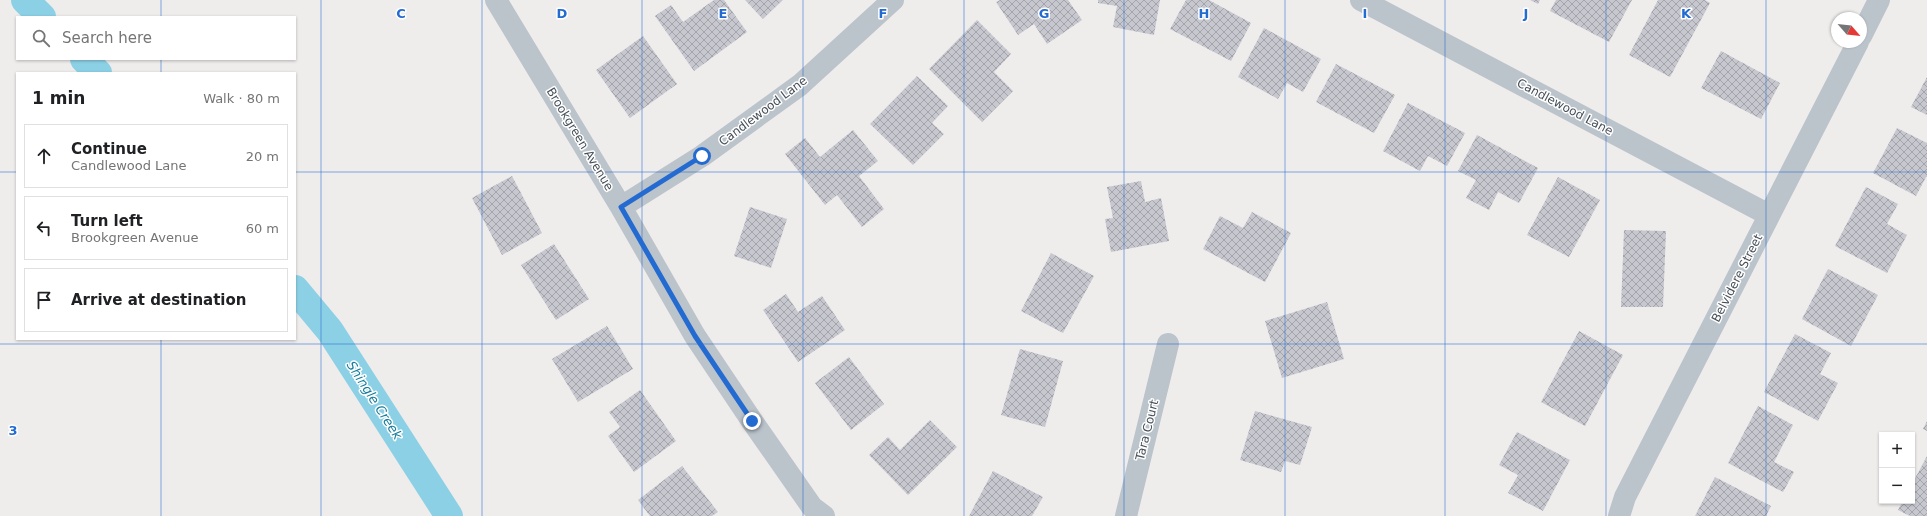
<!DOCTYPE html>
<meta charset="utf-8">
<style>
:root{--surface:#fff;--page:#f2f2f2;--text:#202124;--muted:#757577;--line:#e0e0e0}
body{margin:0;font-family:"DejaVu Sans",sans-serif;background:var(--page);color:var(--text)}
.controls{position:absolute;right:12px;bottom:12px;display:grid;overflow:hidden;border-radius:0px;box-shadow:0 1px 3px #0004}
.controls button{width:36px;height:36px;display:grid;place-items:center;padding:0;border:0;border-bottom:1px solid var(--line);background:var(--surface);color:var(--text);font:20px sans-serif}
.compass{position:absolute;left:1831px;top:12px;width:36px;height:36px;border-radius:50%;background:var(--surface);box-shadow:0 1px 3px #0004;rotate:118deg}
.stop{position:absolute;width:12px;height:12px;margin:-9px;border:3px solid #246bd1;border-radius:50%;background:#fff}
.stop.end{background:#246bd1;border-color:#fff;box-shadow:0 1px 4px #0008}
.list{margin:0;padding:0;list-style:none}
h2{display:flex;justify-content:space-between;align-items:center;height:52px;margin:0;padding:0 16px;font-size:17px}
h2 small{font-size:13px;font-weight:400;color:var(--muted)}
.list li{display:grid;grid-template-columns:26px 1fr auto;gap:12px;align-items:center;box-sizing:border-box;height:64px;margin:0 8px 8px;padding:0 8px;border:1px solid var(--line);border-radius:0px}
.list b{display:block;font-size:15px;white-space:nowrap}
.list p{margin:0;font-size:13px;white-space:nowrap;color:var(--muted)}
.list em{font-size:13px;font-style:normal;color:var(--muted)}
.icon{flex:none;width:22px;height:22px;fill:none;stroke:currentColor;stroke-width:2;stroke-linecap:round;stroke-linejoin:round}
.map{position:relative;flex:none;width:1927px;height:516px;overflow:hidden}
.search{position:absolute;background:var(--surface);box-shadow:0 1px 3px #0004;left:16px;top:16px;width:280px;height:44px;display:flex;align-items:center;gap:10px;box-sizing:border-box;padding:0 14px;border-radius:0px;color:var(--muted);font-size:15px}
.panel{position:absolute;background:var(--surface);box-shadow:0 1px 3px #0004;left:16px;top:72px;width:280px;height:268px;border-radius:0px}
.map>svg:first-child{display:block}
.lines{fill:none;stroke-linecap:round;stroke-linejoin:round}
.canal{stroke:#8cd0e5;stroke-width:28}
.building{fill:url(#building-cross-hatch)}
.street{stroke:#bbc3cb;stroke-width:22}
.route{stroke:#246bd1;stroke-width:5}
.grid{fill:none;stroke:#246bd1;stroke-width:1;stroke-opacity:0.55}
.labels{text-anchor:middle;stroke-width:3;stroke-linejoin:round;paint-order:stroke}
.street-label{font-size:12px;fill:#464f58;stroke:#fff}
.water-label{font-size:13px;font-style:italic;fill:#157c9c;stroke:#fff}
.grid-label{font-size:13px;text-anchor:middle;font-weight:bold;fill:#246bd1;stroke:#fff;stroke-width:3;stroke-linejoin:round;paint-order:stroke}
</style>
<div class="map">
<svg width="1927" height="516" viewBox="0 0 1927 516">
<defs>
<pattern id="building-cross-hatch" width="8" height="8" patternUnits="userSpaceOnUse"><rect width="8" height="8" fill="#c7c8cf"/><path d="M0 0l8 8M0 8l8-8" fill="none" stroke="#a3a5ab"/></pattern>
</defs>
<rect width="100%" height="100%" fill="#efecec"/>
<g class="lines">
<path class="canal" d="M25 0 42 17
M84 59 98 73
M295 289 330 331 449 516"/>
</g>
<path class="building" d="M714 0H724L747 32 694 71 655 16 671 5 683 22Z
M745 0H783L763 19Z
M1000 0H1068L1082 20 1047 44 1034 24 1018 35 996 2Z
M1098 0H1160L1154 35 1113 27 1117 6 1098 3Z
M1186 0H1209L1251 23 1231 61 1170 29Z
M1530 0H1540L1538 4Z
M1556 0H1632L1609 42 1550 11Z
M1658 0H1705L1710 3 1670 77 1629 55Z
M977 20 1011 54 994 72 1013 91 982 122 929 69Z
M1264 28 1321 59 1303 92 1287 83 1278 99 1238 77Z
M643 36 677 84 630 118 596 70Z
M1721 51 1780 83 1761 119 1701 88Z
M1336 64 1395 95 1374 133 1316 102Z
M917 76 948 106 932 123 944 134 913 165 870 124Z
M1927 77V115L1911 107Z
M1408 103 1465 133 1447 166 1428 156 1420 171 1383 151Z
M1897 128 1927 143V177H1926L1916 196 1873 173Z
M853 130 878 161 859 176 884 209 862 227 837 195 825 205 785 154 805 138 820 157Z
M1477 135 1538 168 1519 203 1498 192 1489 210 1466 198 1476 180 1458 171Z
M512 176 542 233 502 255 472 198Z
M1558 177 1600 200 1569 257 1527 235Z
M1141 181 1145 202 1161 198 1169 241 1111 252 1105 219 1113 218 1107 187Z
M1866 187 1898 204 1887 224 1907 235 1887 273 1835 246Z
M750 207 787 219 771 268 734 256Z
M1252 212 1291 233 1265 282 1203 249 1220 216 1243 228Z
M1624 230 1666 231 1663 307H1621Z
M554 244 589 299 556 320 521 265Z
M1051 253 1094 276 1063 333 1021 311Z
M1828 269 1878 295 1851 346 1802 319Z
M786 294 798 312 822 296 845 330 798 362 763 310Z
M1327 302 1344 359 1282 378 1265 321Z
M607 326 633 369 578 402 552 359Z
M1579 331 1623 355 1585 426 1541 402Z
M1795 334 1831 353 1820 374 1838 383 1818 421 1764 392Z
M1020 349 1063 361 1045 427 1001 415Z
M849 357 884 404 851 430 815 383Z
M640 390 676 441 634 472 608 436 620 427 609 412Z
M1758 406 1793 425 1774 462 1794 472 1783 492 1728 463Z
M1255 411 1312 427 1300 465 1285 461 1281 472 1240 460Z
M930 420 957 447 908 495 869 455 888 437 900 450Z
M1927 421V431L1923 429Z
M1517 432 1570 460 1543 511 1508 493 1518 475 1499 465Z
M1927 456V516H1910L1898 510 1903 501H1912V484Z
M682 466 718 512 712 516H650L638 500Z
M993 471 1043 497 1032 516H969Z
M1715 477 1771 506 1766 516H1695Z"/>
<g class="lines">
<path class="street" d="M496 0 621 207 695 336 752 421 812 507 824 516
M1361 0 1769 215
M1861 36 1879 0
M621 207 702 156 800 85 893 0
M1126 516 1168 344
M1619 516 1625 497 1858 42"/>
</g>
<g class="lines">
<path class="route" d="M702 156 621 207 695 336 752 421"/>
</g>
<path class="grid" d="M161 0V17M321 0V516M482 0V516M642 0V516M803 0V516M964 0V516M1124 0V516M1285 0V516M1445 0V516M1606 0V516M1766 0V516M161 59V73M0 172H17M295 172H1927M161 339V516M0 344H1927"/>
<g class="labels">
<g class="street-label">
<text transform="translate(1565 107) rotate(28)" y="4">Candlewood Lane</text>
<text transform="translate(763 111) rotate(-37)" y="4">Candlewood Lane</text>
<text transform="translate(580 139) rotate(59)" y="4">Brookgreen Avenue</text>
<text transform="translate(1737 278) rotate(-63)" y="4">Belvidere Street</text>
<text transform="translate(1147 430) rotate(-76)" y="4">Tara Court</text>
</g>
<g class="water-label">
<text transform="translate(375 400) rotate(57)" y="5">Shingle Creek</text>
</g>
</g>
<g class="grid-label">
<text x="401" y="18">C</text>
<text x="562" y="18">D</text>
<text x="723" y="18">E</text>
<text x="883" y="18">F</text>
<text x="1044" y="18">G</text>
<text x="1204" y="18">H</text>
<text x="1365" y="18">I</text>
<text x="1526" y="18">J</text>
<text x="1686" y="18">K</text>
<text x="13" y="435">3</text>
</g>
</svg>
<div class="controls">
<button>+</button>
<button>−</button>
</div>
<svg class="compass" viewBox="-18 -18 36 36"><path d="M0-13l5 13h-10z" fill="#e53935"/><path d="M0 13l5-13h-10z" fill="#757577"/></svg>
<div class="stop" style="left:702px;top:156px"></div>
<div class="stop end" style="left:752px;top:421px"></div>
<div class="search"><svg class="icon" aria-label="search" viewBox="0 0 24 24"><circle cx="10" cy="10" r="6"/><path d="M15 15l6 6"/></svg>Search here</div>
<section class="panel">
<h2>1 min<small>Walk · 80 m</small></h2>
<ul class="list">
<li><svg class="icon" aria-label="ahead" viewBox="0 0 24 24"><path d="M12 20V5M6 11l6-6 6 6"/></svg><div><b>Continue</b><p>Candlewood Lane</p></div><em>20 m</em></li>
<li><svg class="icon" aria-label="left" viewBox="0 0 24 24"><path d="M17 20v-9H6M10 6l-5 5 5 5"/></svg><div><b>Turn left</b><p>Brookgreen Avenue</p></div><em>60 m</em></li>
<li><svg class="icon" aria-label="arrive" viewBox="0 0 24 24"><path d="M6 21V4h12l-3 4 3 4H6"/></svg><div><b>Arrive at destination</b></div></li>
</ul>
</section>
</div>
